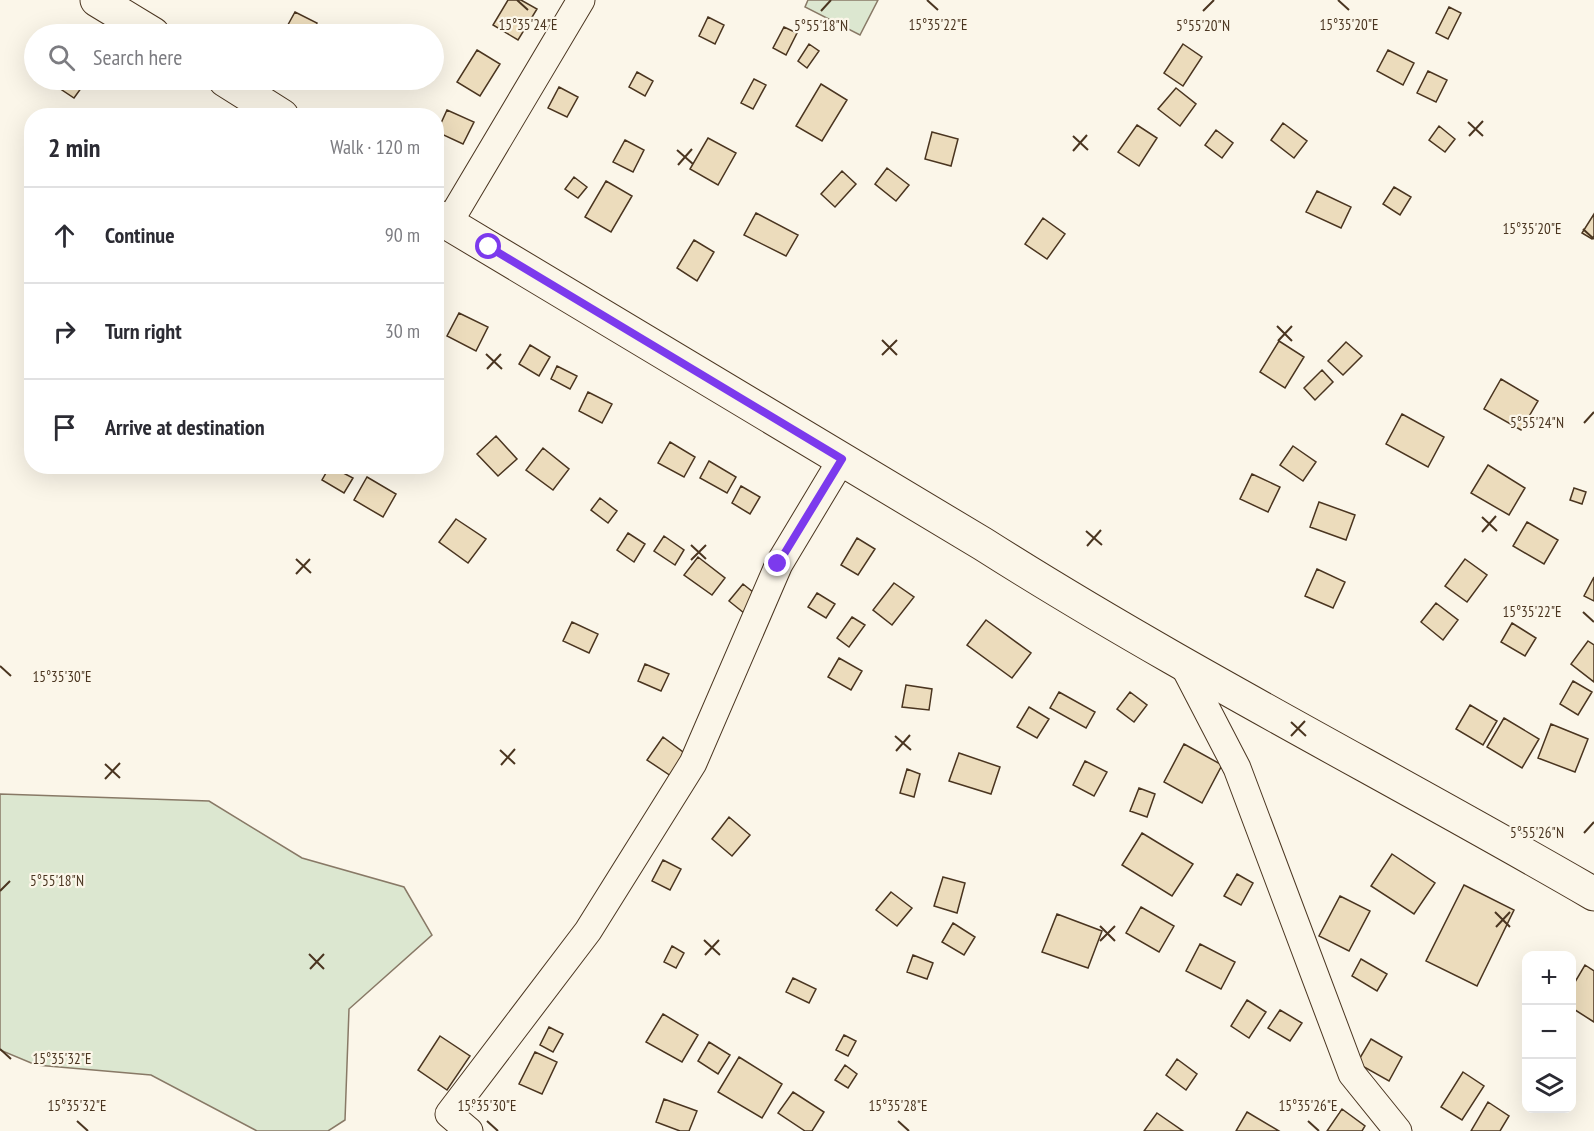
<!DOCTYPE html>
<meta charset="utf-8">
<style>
:root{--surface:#fff;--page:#f7f7f7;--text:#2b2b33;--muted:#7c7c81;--line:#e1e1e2}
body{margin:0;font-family:"PT Sans Narrow",sans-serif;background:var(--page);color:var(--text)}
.controls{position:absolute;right:18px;bottom:18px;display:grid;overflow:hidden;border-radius:12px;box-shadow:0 6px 24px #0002}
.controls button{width:54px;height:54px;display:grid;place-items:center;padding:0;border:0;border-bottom:2px solid var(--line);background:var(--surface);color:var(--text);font:30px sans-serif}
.stop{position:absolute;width:18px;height:18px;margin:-14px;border:4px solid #7c3aed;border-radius:50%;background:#fff}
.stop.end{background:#7c3aed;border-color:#fff;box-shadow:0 2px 6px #0008}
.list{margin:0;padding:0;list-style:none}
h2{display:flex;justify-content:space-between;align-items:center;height:78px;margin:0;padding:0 24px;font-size:26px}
h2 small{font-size:20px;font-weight:400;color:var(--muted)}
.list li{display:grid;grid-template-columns:39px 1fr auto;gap:18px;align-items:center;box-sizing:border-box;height:96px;padding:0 24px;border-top:2px solid var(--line)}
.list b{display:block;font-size:22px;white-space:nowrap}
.list em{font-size:20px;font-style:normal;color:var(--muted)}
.icon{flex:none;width:33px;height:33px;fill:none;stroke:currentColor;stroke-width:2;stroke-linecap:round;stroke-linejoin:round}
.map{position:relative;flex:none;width:1594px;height:1131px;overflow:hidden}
.search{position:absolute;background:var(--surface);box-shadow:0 6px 24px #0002;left:24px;top:24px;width:420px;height:66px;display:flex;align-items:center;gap:15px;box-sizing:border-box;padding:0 21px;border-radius:33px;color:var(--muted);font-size:22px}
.panel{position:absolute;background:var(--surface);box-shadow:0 6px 24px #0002;left:24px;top:108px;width:420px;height:366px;border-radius:24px}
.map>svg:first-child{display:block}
.green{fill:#dce7d0;stroke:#887966;stroke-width:1.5}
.building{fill:#ecdcbc;stroke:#4a3520;stroke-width:1.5}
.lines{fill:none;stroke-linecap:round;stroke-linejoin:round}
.street-casing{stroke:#4a3520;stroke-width:29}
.secondary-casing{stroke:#4a3520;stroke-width:35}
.street{stroke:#fbf6e9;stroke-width:27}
.secondary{stroke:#fbf6e9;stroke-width:33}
.route{stroke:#7c3aed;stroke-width:8}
.ticks{fill:none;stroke:#4a3520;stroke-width:2}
.ticks-label{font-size:15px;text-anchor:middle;fill:#4a3520;stroke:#fbf6e9;stroke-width:4.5;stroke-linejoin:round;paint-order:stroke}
</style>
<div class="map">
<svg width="1594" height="1131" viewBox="0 0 1594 1131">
<rect width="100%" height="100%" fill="#fbf6e9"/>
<path class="green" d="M808 0H878L860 35 805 7Z
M0 794 209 801 302 858 404 887 432 935 349 1009 345 1120 328 1131H257L151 1075 36 1065 0 1050Z"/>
<path class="building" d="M508 0H521L537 9 518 40 493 25Z
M1449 7 1461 13 1448 39 1436 33Z
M295 12 317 23 311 34H289L284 32Z
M708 17 724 25 715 44 699 36Z
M784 27 797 33 786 55 773 48Z
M809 44 819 51 807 68 798 61Z
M1183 44 1202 57 1183 86 1164 73Z
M477 50 500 64 480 96 457 82Z
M1388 50 1414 63 1403 85 1377 71Z
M1428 71 1447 80 1436 102 1417 93Z
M637 72 653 81 645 96 629 87Z
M754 79 766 85 753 109 741 103Z
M47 80H87L74 98Z
M821 84 847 100 822 141 796 126Z
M559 87 578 97 567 117 548 108Z
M1176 88 1196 104 1180 126 1158 109Z
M447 110 474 122 463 144 437 132Z
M1283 123 1307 141 1294 158 1271 140Z
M1137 125 1157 138 1139 166 1118 152Z
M1439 126 1455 139 1445 152 1429 140Z
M1216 130 1233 143 1222 158 1205 145Z
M932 132 958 139 951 166 925 159Z
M708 138 736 153 718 185 690 169Z
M625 140 644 150 633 172 613 162Z
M887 168 909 185 896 201 875 184Z
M842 171 856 184 835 207 821 194Z
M574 177 587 187 578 198 565 189Z
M606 181 632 196 611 232 585 217Z
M1394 187 1411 197 1400 215 1383 204Z
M1317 191 1351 207 1341 228 1306 212Z
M756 213 798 235 786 256 744 235Z
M1594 214V236L1592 239 1582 233Z
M1043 218 1065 234 1047 259 1025 244Z
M694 240 714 252 697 281 677 268Z
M459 313 488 327 476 351 447 336Z
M1279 341 1304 357 1285 388 1260 372Z
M1346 342 1362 356 1343 375 1328 361Z
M530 345 550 357 539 376 519 364Z
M557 366 577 376 570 389 551 379Z
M1322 370 1333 382 1315 400 1304 388Z
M1501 379 1538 401 1521 430 1484 409Z
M588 392 612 404 602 423 579 411Z
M1402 414 1444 437 1428 467 1386 444Z
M496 436 517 459 498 476 477 454Z
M670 442 695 457 684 477 658 463Z
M1293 446 1316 462 1303 481 1280 465Z
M543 448 569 469 553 490 526 470Z
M709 461 736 477 727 493 700 478Z
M1488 465 1525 488 1509 515 1471 493Z
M330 466 353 478 344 493 322 480Z
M1252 474 1280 487 1268 512 1240 499Z
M367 477 396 494 383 517 354 500Z
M741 486 760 497 750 514 732 503Z
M1574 488 1586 492 1582 504 1570 500Z
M600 498 617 511 608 523 591 510Z
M1319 502 1355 515 1346 540 1310 527Z
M456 519 486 539 468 563 439 542Z
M1527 522 1558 540 1544 564 1513 546Z
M628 533 645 544 634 562 617 550Z
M664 536 684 550 675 565 654 551Z
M857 538 875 549 858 575 841 565Z
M698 557 725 578 712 595 684 575Z
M1465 559 1487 575 1467 602 1445 586Z
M1317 569 1345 582 1333 608 1305 596Z
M1594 577V601L1584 596Z
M894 583 914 597 892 625 873 610Z
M743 584 758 596 744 613 729 601Z
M817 593 835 604 826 618 808 607Z
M1436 603 1458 620 1443 640 1421 622Z
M852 617 865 625 849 647 837 638Z
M986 620 1031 653 1012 678 967 645Z
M572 622 598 634 589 653 563 641Z
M1512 623 1536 638 1525 656 1501 642Z
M1588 641 1594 645V682L1571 664Z
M839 658 862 671 851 690 828 677Z
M645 664 669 674 661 691 638 681Z
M1573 681 1592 692 1578 715 1560 704Z
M906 685 932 689 929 710 902 707Z
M1059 692 1095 712 1086 728 1050 708Z
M1130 692 1147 705 1134 722 1117 709Z
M1470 705 1497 721 1483 745 1456 729Z
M1029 707 1049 719 1037 738 1017 727Z
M1504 718 1539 739 1522 768 1487 747Z
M1551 724 1588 739 1575 772 1538 758Z
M663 737 687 755 671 776 647 760Z
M1184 744 1222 765 1202 803 1164 782Z
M959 753 1000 767 991 794 949 781Z
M1085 761 1107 772 1094 796 1073 785Z
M907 769 920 774 914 797 900 793Z
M1139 788 1155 794 1147 817 1130 811Z
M729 817 750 835 732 856 712 839Z
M1142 833 1193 864 1172 896 1122 865Z
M1392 854 1435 883 1414 914 1371 886Z
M663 860 681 869 670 890 652 881Z
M1237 874 1253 883 1241 905 1224 896Z
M943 877 965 883 957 913 934 906Z
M1464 885 1514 910 1477 986 1426 961Z
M891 892 912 908 897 926 876 910Z
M1340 896 1370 911 1349 951 1319 936Z
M1141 907 1174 926 1159 952 1126 933Z
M1057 914 1102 931 1088 968 1042 952Z
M953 923 975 937 964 955 942 942Z
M1200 944 1235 962 1221 989 1186 971Z
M672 946 684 953 676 968 664 962Z
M913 955 933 963 927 979 907 972Z
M1361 959 1387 974 1377 991 1352 976Z
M1585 965 1594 971V1022L1572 1008V987Z
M793 978 816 989 809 1003 786 992Z
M1247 1000 1266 1012 1249 1038 1231 1026Z
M1280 1010 1302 1023 1290 1041 1268 1028Z
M663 1014 698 1035 682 1062 646 1042Z
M549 1027 563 1034 553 1052 540 1045Z
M844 1035 856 1041 848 1056 836 1050Z
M440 1036 470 1056 447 1090 418 1070Z
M1371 1039 1402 1057 1389 1081 1357 1063Z
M709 1042 730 1055 718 1074 698 1061Z
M535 1052 557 1062 542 1094 519 1084Z
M739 1057 782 1084 762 1118 718 1092Z
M1177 1059 1197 1074 1186 1090 1166 1075Z
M845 1065 857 1074 848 1088 835 1080Z
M1463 1072 1484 1086 1462 1120 1441 1107Z
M793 1092 824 1112 812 1131H805L778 1113Z
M664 1099 697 1111 689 1131H680L656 1122Z
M1488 1102 1509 1116 1500 1131H1471Z
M1342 1109 1365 1126 1362 1131H1327Z
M1247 1112 1279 1131H1236Z
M1157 1113 1183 1131H1144Z"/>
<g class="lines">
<g class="street-casing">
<path id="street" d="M448 224 581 0
M1183 664 1237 768 1352 1074 1398 1131
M469 1131 449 1114 588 931 693 763 779 564 842 459"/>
</g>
<g class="secondary-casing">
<path id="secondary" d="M97 0 153 34
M225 80 282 116
M436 216 983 544C1181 670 1391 776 1594 894"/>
</g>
<use href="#street" class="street"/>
<use href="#secondary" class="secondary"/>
</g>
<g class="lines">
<path class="route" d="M489 247 842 459 778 564"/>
</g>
<path class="ticks" d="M517 0 528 10M927 0 938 10M1338 0 1349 10M821 11 831 0M1203 11 1214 0M1468 122 1483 136M1073 136 1088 150M1469 136 1483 121M677 150 693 164M1073 151 1087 135M678 165 692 149M1583 229 1594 239M1277 326 1292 341M882 340 897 355M1278 341 1292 326M486 354 502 369M882 355 897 340M487 369 501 354M1584 423 1594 412M1482 517 1497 531M1086 531 1102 545M1482 532 1496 516M691 545 706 559M1087 546 1101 530M296 559 311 573M691 560 706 545M296 574 310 559M1583 612 1594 622M0 666 11 676M1291 722 1306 736M895 736 911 750M1291 736 1305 721M500 750 515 764M896 751 910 735M105 764 120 778M501 765 515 749M105 779 120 763M1584 833 1594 822M0 891 10 881M1495 912 1510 927M1100 926 1115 941M1496 927 1510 912M704 940 720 955M1100 941 1115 926M309 954 324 969M705 955 719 940M310 969 324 954M0 1049 11 1059M77 1121 88 1131M487 1121 498 1131M898 1121 909 1131M1308 1121 1319 1131"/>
<g class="ticks-label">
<text x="528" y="30">15°35'24"E</text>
<text x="938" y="30">15°35'22"E</text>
<text x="1349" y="30">15°35'20"E</text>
<text x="1203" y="31">5°55'20"N</text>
<text x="821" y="31">5°55'18"N</text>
<text x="1532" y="234">15°35'20"E</text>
<text x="1537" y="428">5°55'24"N</text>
<text x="1532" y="617">15°35'22"E</text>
<text x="62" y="682">15°35'30"E</text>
<text x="1537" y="838">5°55'26"N</text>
<text x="57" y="886">5°55'18"N</text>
<text x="62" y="1064">15°35'32"E</text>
<text x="77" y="1111">15°35'32"E</text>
<text x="487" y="1111">15°35'30"E</text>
<text x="898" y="1111">15°35'28"E</text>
<text x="1308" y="1111">15°35'26"E</text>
</g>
</svg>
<div class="controls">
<button>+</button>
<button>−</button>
<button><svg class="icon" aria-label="layers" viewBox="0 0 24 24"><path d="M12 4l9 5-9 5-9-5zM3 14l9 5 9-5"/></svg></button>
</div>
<div class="stop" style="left:489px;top:247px"></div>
<div class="stop end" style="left:778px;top:564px"></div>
<div class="search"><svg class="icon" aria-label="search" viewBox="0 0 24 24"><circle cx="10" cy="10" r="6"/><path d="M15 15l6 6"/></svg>Search here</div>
<section class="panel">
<h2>2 min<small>Walk · 120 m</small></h2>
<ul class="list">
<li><svg class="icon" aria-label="ahead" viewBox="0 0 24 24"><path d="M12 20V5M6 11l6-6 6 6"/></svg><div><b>Continue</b></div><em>90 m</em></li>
<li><svg class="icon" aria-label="right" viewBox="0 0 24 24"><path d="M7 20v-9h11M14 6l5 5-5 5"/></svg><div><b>Turn right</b></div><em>30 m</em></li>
<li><svg class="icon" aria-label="arrive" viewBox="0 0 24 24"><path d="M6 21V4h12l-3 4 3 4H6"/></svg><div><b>Arrive at destination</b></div></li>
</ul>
</section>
</div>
